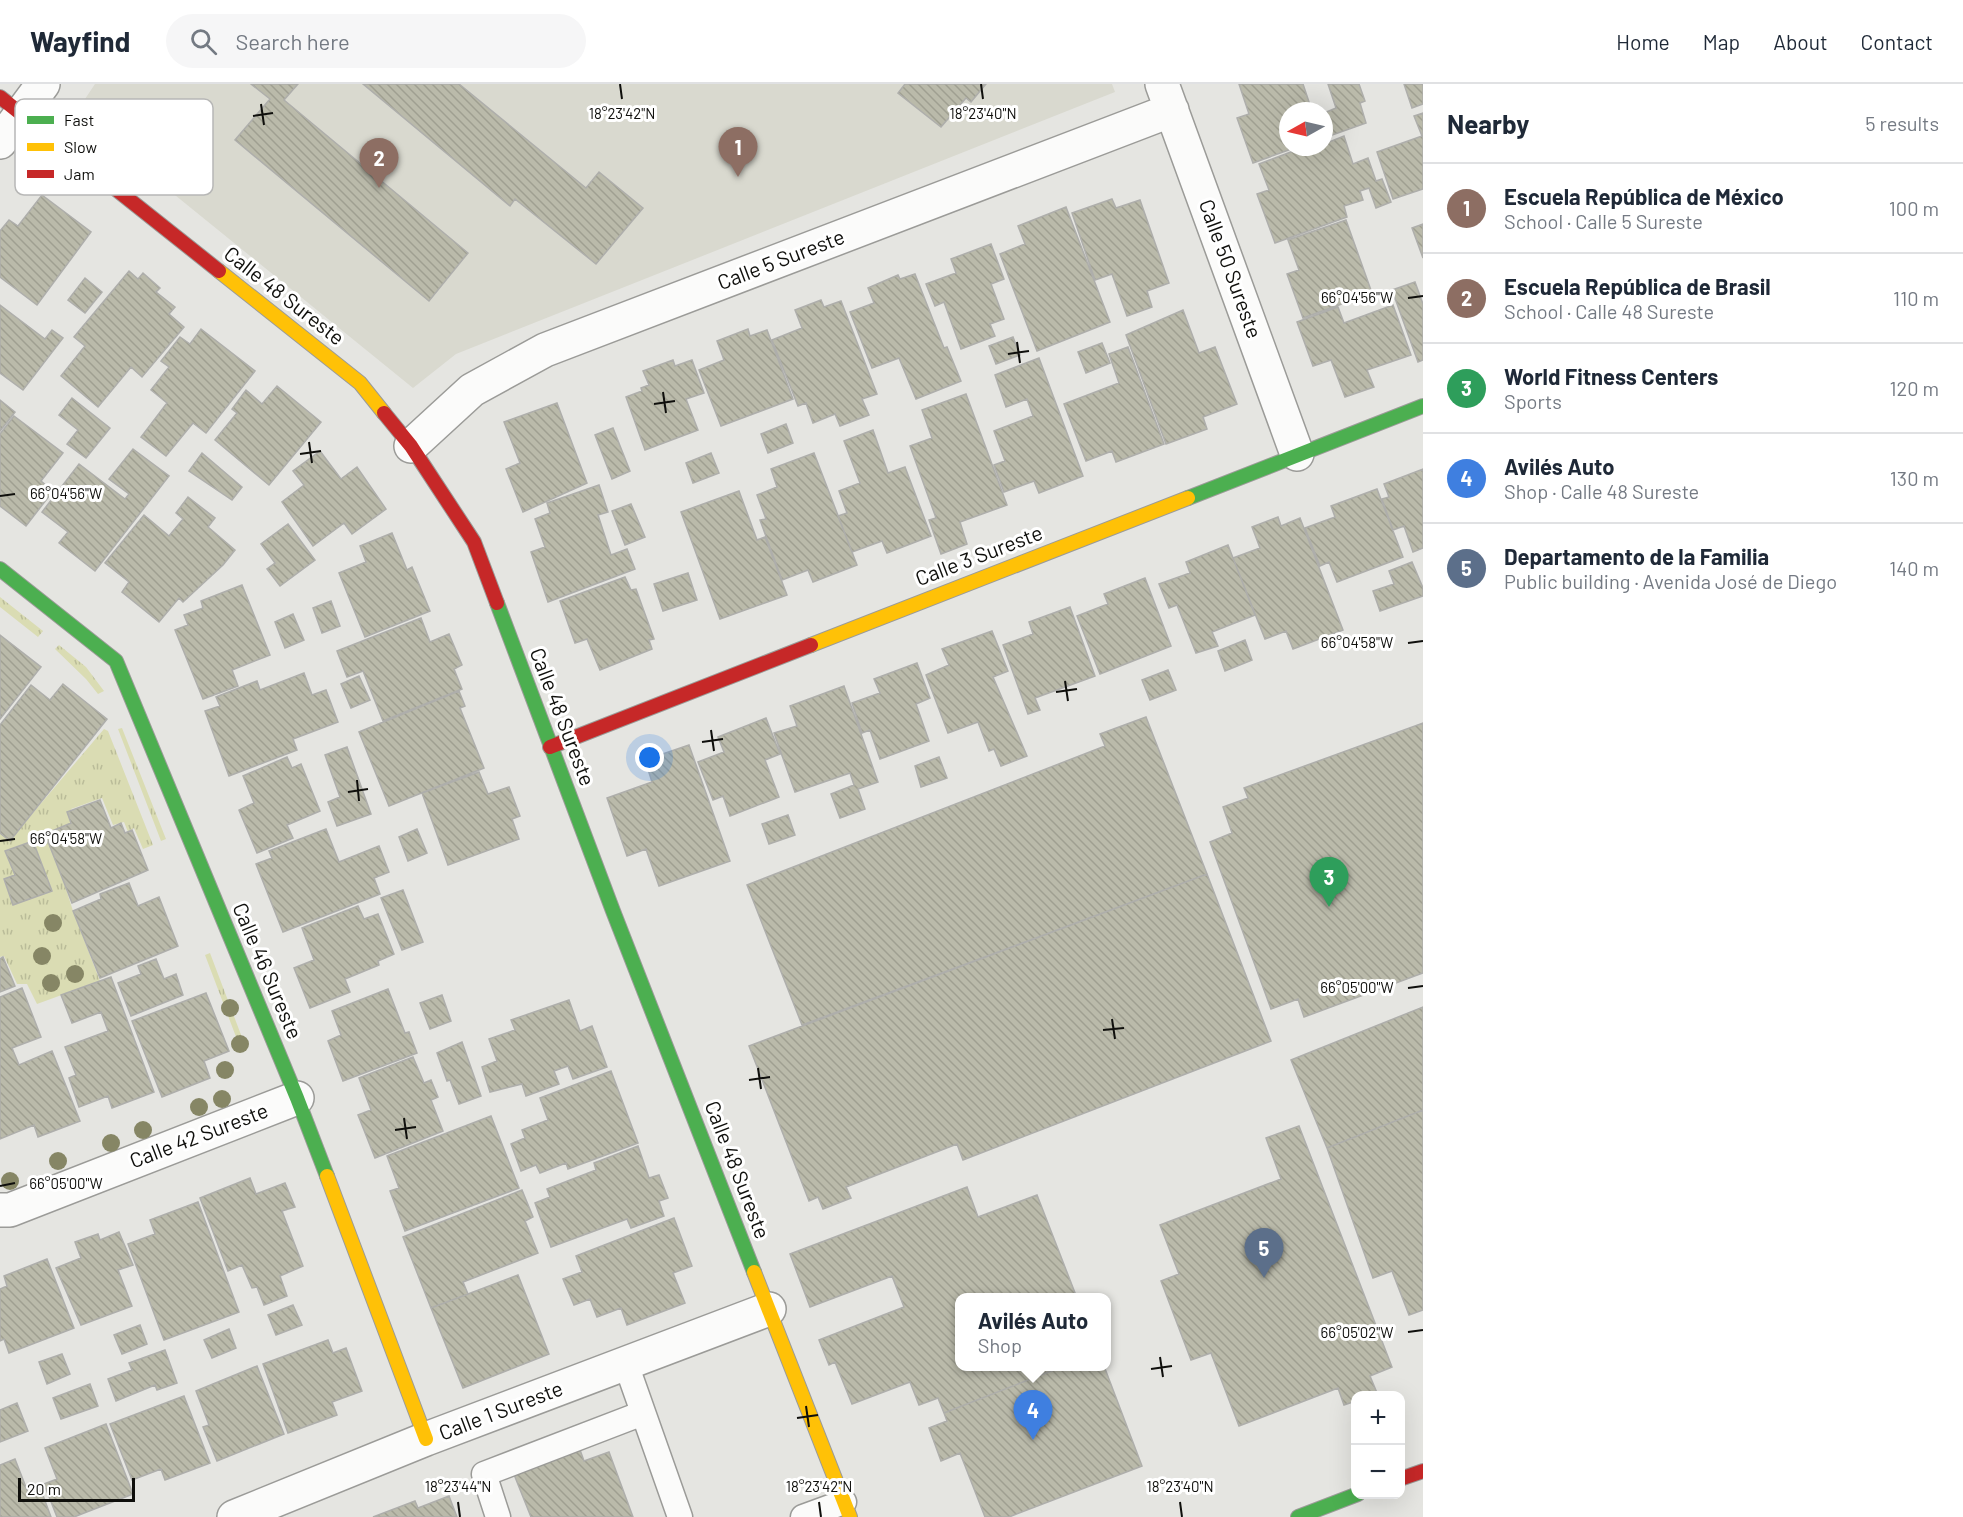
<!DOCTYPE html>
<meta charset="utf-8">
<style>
:root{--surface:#fff;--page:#f6f6f7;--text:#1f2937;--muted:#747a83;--line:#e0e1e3;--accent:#5a5a57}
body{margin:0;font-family:Barlow,sans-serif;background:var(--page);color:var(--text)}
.controls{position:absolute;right:18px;bottom:18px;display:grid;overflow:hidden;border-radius:12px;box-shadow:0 6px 24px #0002}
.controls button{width:54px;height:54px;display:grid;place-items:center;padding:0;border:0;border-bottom:2px solid var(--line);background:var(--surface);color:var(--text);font:30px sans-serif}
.compass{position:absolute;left:1279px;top:18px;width:54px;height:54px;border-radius:50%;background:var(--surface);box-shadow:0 6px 24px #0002;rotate:262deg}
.scale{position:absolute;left:18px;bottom:15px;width:117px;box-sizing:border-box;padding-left:6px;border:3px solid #0f0f0c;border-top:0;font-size:16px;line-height:21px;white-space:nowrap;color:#0f0f0c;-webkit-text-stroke:4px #fff;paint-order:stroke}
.you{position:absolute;left:650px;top:674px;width:21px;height:21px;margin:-15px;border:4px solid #fff;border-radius:50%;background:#1a73e8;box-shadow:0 0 0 9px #1a73e833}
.badge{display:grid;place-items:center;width:39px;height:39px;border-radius:50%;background:var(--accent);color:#fff;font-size:20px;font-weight:700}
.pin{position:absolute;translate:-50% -50px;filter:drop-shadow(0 2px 3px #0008)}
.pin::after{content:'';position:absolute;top:32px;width:21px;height:18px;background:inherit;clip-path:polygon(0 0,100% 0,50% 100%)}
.popup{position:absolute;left:955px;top:1209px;width:156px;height:78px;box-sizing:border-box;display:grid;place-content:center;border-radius:12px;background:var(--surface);filter:drop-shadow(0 2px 4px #0005);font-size:20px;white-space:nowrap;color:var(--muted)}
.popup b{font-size:22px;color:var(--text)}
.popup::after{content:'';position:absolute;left:50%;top:100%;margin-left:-12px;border:12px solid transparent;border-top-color:var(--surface)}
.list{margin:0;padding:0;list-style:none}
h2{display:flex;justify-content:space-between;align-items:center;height:78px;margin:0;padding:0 24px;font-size:26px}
h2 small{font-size:20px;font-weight:400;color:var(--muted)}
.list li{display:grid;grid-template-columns:39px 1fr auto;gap:18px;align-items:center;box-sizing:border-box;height:90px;padding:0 24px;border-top:2px solid var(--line)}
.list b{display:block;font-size:22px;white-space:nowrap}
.list p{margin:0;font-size:20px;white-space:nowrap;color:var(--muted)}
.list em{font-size:20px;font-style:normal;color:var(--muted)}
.icon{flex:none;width:33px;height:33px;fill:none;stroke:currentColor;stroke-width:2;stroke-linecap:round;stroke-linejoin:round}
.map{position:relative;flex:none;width:1423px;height:1433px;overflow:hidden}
header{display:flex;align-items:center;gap:36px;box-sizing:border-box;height:84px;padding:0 30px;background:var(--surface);border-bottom:2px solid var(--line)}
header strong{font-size:28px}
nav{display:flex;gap:33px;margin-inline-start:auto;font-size:21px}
.search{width:420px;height:54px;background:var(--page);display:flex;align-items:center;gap:15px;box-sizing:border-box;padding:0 21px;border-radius:33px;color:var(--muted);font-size:22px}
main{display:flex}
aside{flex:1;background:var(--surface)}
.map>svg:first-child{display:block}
.built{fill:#d9d9cf}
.grass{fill:url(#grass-tufts);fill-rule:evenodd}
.building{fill:url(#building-back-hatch);stroke:#aeaeab;stroke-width:1.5}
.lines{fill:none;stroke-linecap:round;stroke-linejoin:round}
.lane-casing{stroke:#9b9b98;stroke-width:27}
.street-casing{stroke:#9b9b98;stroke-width:36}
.fast-casing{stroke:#9b9b98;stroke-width:16}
.slow-casing{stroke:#9b9b98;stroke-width:16}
.jam-casing{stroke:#9b9b98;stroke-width:16}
.lane{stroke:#fbfbfa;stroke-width:24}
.street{stroke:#fbfbfa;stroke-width:33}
.fast{stroke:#4caf50;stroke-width:14}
.slow{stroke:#ffc107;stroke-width:14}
.jam{stroke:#c62828;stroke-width:14}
.tree{fill:#868665}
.ticks{fill:none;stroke:#0f0f0c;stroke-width:2}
.labels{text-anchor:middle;stroke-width:6;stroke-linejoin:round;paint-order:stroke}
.street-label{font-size:21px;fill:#0f0f0c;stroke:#fff}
.key{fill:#fff;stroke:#b7b7b6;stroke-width:1.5}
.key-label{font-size:16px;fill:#0f0f0c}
.ticks-label{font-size:15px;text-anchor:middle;fill:#0f0f0c;stroke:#fff;stroke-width:6;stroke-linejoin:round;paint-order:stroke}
</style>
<header>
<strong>Wayfind</strong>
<div class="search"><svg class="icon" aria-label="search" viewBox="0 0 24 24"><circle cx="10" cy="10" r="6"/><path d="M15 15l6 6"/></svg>Search here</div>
<nav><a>Home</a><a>Map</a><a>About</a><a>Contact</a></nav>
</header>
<main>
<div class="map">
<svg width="1423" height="1433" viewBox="0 0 1423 1433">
<defs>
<pattern id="grass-tufts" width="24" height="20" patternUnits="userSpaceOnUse" patternTransform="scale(1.5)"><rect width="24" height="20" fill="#dadcb3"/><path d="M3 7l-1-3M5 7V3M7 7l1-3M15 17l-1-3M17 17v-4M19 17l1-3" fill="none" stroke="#babc99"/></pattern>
<pattern id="building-back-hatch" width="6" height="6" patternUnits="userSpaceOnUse" patternTransform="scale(1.5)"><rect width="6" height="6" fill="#babaaa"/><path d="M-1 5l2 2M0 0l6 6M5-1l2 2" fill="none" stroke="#9f9f91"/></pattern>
</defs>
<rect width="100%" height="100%" fill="#e5e5e1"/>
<path class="built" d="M95 0H1112L1115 8 456 270 413 304 75 30Z"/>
<path class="grass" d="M0 513 43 547 38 553 0 523Z
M59 561 86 583 104 607 98 610 86 595 55 565Z
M122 644 166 755 161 757 118 645Z
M104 645 108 647 153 761 143 765 134 744 128 748 124 738 113 741 102 714 71 725 75 739 49 751 73 827 100 897 37 920 27 900H17L4 872 0 873V749L10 756ZM33 757 52 807 13 821 4 796 15 791 6 767Z
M210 869 246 964 241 966 205 871Z"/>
<path class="building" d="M251 0H298L284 16 468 169 429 217 235 56 270 15Z
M363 0H459L586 104 599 88 643 124 596 180 515 115 510 122Z
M905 0H986L971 18 966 14 941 43 898 9Z
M1239 0H1303L1312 27H1288V63H1297L1253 79 1237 34 1249 30Z
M1328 0H1359L1365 17 1360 19 1366 39 1324 54V29L1336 24Z
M1404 0H1423V20L1412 24Z
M1423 29V105L1393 115 1377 68 1422 52 1414 32Z
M1344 52 1353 80 1368 74 1376 97 1382 95 1391 118 1376 124 1369 104 1360 107 1363 116 1344 122 1347 133 1275 159 1257 110 1269 106 1259 80 1304 63H1324V60Z
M42 111 91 148 37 221 0 193V147L9 136 18 142Z
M1112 115 1116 124 1140 116 1169 199 1147 207 1152 223 1127 232 1112 190 1095 196 1072 129Z
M1066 123 1110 238 1037 267 1000 170 1025 160 1018 142Z
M1346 136 1372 209 1303 234 1287 190 1299 186 1288 156Z
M1423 140V174L1412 144Z
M991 160 1004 195 991 200 1004 235 990 240 995 252 961 265 944 218 935 222 926 200 956 189 951 175Z
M129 187 138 195 143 189 160 204 156 208 175 223 169 230 184 243 142 293 131 283 98 323 61 292 85 262 74 253Z
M915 190 944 264 947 263 961 297 916 315 899 274 872 284 850 228 874 219 868 204 898 191 900 195Z
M85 194 102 208 85 229 68 216Z
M1415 198 1423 220V276L1418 278 1392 206Z
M821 216 824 223 841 217 877 310 862 315 869 331 840 342 835 330 813 339 806 319 798 322 772 256 802 244 795 226Z
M0 221 45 255 52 246 63 254 23 306 0 289Z
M1393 221 1411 271 1367 286 1374 303 1345 313 1331 276 1313 282 1297 238 1338 223 1344 239Z
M1183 226 1199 269 1215 263 1237 320 1203 333 1207 345 1166 360 1126 251Z
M201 245 255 287 206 349 193 339 166 372 141 353 167 319 151 306 169 283 161 277 180 253 190 260Z
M748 245 750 252 767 246 793 315 721 342 699 286 724 276 717 257Z
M1013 253 1020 271 996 280 989 262Z
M1102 259 1110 279 1086 289 1078 268Z
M1128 263 1164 360 1116 378 1112 367 1086 377 1064 320 1119 299 1109 270Z
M1039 274 1083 392 1039 409 1034 397 1004 408 994 381 1005 377 994 347 1033 332 1027 315 1006 323 995 291Z
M673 276 675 282 692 276 704 309 686 315 698 346 645 366 626 313 642 307 641 304 649 301 643 287Z
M277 302 321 338 269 401 215 356 237 329 232 325 246 306 262 320Z
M966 310 1007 421 960 438 967 460 941 470 929 436 936 434 910 362 932 354 922 326Z
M72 314 110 344 86 374 67 360 78 346 59 331Z
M0 316 15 328 0 347Z
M557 319 587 399 523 428 506 385 520 379 504 338Z
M14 332 63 369 41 397 53 407 26 442 0 422V350Z
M786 340 793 359 768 369 761 350Z
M613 344 630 387 612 395 595 351Z
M873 346 888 389 905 383 931 452 887 469 882 457 852 468 838 432 847 429 839 407 860 399 844 357Z
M133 365 169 392 95 487 59 459 68 448 42 428 79 380 125 415 129 410 109 395Z
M320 367 341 395 357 383 386 425 352 450 344 439 313 462 282 418 304 401 293 387Z
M202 369 242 403 232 416 189 387Z
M711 369 719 389 693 399 686 379Z
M814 369 857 481 813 498 808 486 782 496 760 436 766 435 757 411 777 403 771 385Z
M1423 385V464L1413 468 1404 442 1393 446 1382 415 1389 413 1384 400Z
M599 401 608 428 598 431 611 471 627 465 635 485 548 518 531 468 545 463 535 435 550 429 547 419Z
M1377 405 1403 473 1337 498 1329 478 1320 482 1305 444 1335 433 1331 422Z
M739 407 757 456 765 453 787 511 720 535 681 428Z
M188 413 215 434 208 443 235 466 223 481 183 518 179 514 159 538 122 508 129 498 105 479 144 431 169 452 183 435 176 429Z
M631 420 645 453 625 461 612 427Z
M1278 433 1281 442 1300 434 1343 546 1293 565 1286 547 1265 555 1233 474 1260 464 1252 443Z
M288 440 315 476 280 502 267 485 275 479 261 460Z
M392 449 407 486 412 483 430 527 365 553 339 489 366 478 360 462Z
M1228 461 1255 531 1212 548 1218 562 1196 569 1177 521 1169 524 1159 500 1190 489 1186 478Z
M1412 478 1423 504V512L1380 527 1373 507 1394 500 1389 487Z
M688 489 697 516 663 527 654 500Z
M625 493 631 506 636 505 654 555 649 556 652 565 600 586 587 555 575 559 560 517Z
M1145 494 1171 562 1100 590 1077 532 1108 520 1104 510Z
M242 501 270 571 232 586 238 602 203 615 175 546 188 541 184 531 203 524 201 517Z
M331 517 340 542 322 549 313 524Z
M1070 523 1095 592 1035 614 1040 626 1028 630 1003 561 1033 550 1029 538Z
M293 530 304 556 285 564 275 538Z
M421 534 430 558 449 550 462 581 454 585 462 605 383 637 363 587 347 593 337 567Z
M992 547 1008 587 993 593 1027 672 1001 682 994 665 989 667 978 638 948 649 926 591 949 581 942 565Z
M0 551 41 583 0 635Z
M1245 556 1252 576 1225 587 1218 567Z
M917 579 930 614 916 620 929 657 880 675 870 646 862 649 852 619 880 609 874 595Z
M1168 586 1176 606 1150 616 1142 596Z
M304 589 312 611 326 606 338 638 293 655 297 666 229 692 205 627 220 622 216 613 257 597 260 606Z
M359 592 370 616 351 624 341 600Z
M63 600 107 635 10 757 0 749V641L31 601 50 616Z
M844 602 878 698 858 705 865 725 840 734 831 710 854 701 850 689 795 708 774 649 797 642 790 622Z
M459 607 465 622 460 624 484 684 389 722 359 648Z
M1146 633 1207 790 802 941 747 801 1105 662 1100 650Z
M766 634 780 670 765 676 779 713 730 732 723 712 713 716 698 678 724 668 718 653Z
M1423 639V889L1304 933 1298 915 1271 925 1210 758 1232 749 1223 723 1248 714 1244 704Z
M689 661 730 777 659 802 646 765 627 772 607 714 652 698 645 676Z
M347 663 371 730 337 742 328 718 340 713 325 671Z
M287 673 292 684 301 680 320 727 287 741 293 754 257 769 239 726 254 719 243 692Z
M939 673 947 694 921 703 915 682Z
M479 688 488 710 509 703 520 732 512 735 519 755 448 781 422 709Z
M100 716 111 744 121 739 125 749 132 746 148 786 72 819 45 750 71 739 67 728Z
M788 731 795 751 769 760 762 740Z
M326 745 339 778 379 762 389 788 374 794 380 810 283 848 256 780 272 774 269 767Z
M417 745 427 769 408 777 399 753Z
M33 757 52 807 13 821 4 795 15 791 5 767Z
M1207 790 1271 957 963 1076 957 1060 846 1103 851 1114 823 1125 818 1113 809 1117 749 962Z
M129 799 138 822 159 813 178 862 100 894 73 827 101 815 100 810Z
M403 806 423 858 402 866 381 814Z
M358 822 364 835 378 830 394 870 378 877 379 881 345 895 350 908 310 924 294 884 314 876 302 844Z
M3 873 15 902 0 908V875Z
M156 875 164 895 176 890 183 911 131 932 118 899 141 890 138 882Z
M111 893 154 1008 112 1024 108 1012 79 1023 69 994 76 991 65 963 108 947 101 928 72 939 61 911Z
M22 904 41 953 12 964 19 981 52 967 80 1037 38 1053 34 1041 0 1055V913Z
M388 905 405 949 409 948 417 969 343 997 328 957 341 951 332 927Z
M206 909 229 967 204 977 210 994 162 1013 132 937Z
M442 911 451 937 430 945 420 919Z
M569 916 580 947 592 942 607 983 573 995 568 982 554 987 559 1000 526 1012 522 1000 490 1008 482 983 497 977 489 955 515 946 511 936Z
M1423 923V1026L1327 1064 1291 976Z
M462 958 481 1012 459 1020 450 996 447 997 437 969Z
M413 973 424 999 431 996 438 1013 431 1016 443 1047 375 1074 358 1031 371 1026 359 994Z
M611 987 638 1059 568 1085 566 1079 540 1089 536 1081 521 1087 511 1060 525 1054 522 1046 548 1036 540 1014Z
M1423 1026V1226L1409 1231 1392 1187 1373 1194 1327 1064Z
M491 1032 519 1104 405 1147 390 1107 399 1104 387 1072Z
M1299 1042 1392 1283 1370 1292 1377 1309 1356 1312V1317L1344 1321 1338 1304 1239 1342 1211 1269 1191 1276 1161 1197 1179 1190 1160 1141 1281 1095 1266 1054Z
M638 1062 649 1094 659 1091 668 1114 659 1117 664 1132 631 1144 627 1135 551 1163 535 1119 550 1113 547 1105 596 1086 594 1079Z
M250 1094 256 1110 285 1099 295 1123 282 1127 303 1182 280 1192 287 1212 264 1221 257 1203 252 1204 242 1181 228 1187 200 1114Z
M967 1103 978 1133 1037 1111 1077 1214H960V1282H1064L944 1329 938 1314 919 1321 910 1298 852 1320 835 1278 829 1281 819 1256 904 1223 892 1192 810 1223 790 1170Z
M522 1106 533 1133 525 1137 538 1169 463 1198 468 1210 431 1224 403 1153Z
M198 1118 239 1228 164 1256 128 1160 155 1150 150 1136Z
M674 1134 692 1182 673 1189 685 1219 627 1241 621 1224 597 1233 590 1215 574 1221 563 1195 582 1188 576 1172Z
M119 1148 133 1181 118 1186 132 1222 81 1241 56 1184 81 1174 75 1158 98 1150 100 1156Z
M47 1175 74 1244 9 1269 4 1255 0 1257V1205L7 1202 4 1192Z
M518 1191 549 1270 463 1304 431 1224Z
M293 1221 302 1241 276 1251 268 1231Z
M140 1241 147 1260 122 1270 114 1251Z
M229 1245 236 1264 212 1274 204 1256Z
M328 1256 333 1269 346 1264 362 1307 332 1318 337 1331 288 1349 263 1280Z
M165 1266 177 1299 157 1306 155 1301 116 1317 108 1295 132 1286 129 1279Z
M62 1270 70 1290 47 1300 39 1278Z
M257 1282 284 1350 217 1377 203 1343 209 1341 196 1307Z
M1064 1282H1104L1142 1382 1009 1433H985L960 1369 941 1377 929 1344 947 1337 944 1329Z
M90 1300 98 1322 61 1335 53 1314Z
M184 1312 210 1379 165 1396 161 1385 132 1396 110 1340Z
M17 1319 28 1347 0 1358V1326Z
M106 1340 133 1410 74 1433H57L44 1400 57 1395 45 1364Z
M579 1363 584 1377 609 1368 633 1433H531L513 1388Z
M15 1375 29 1411 41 1406 51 1433H0V1381Z
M449 1412 457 1433H373L415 1417 418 1424Z"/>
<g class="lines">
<g class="lane-casing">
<path id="lane" d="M626 1280 680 1433
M498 1433 484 1390 643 1329
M803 1433 844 1418"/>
</g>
<g class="street-casing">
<path id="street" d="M1162 0 1297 370
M0 58 43 0
M411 362 472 306 545 266 1172 26
M0 1126H10L297 1014
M234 1433 426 1355 769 1225"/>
</g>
<g class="fast-casing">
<path id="fast" d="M1188 414 1423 322
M0 485 116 577 297 1014 327 1092
M497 519 613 827 754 1188
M1298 1433 1358 1410"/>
</g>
<g class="slow-casing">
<path id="slow" d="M219 187 360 299 384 329
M811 561 1188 414
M327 1092 426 1355
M754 1188 850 1433"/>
</g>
<g class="jam-casing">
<path id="jam" d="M0 13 219 187
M384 329 411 362 474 458 497 519
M550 663 811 561
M1400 1395 1423 1387"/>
</g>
<use href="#lane" class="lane"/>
<use href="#street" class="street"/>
<use href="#fast" class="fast"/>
<use href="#slow" class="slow"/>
<use href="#jam" class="jam"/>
</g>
<g class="tree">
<circle cx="53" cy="839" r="9"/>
<circle cx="42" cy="872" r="9"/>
<circle cx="75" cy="890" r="9"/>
<circle cx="51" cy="899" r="9"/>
<circle cx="230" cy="924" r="9"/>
<circle cx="240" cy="960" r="9"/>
<circle cx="225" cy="986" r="9"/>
<circle cx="222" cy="1015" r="9"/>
<circle cx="199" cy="1023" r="9"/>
<circle cx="143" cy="1046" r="9"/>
<circle cx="111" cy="1059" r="9"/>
<circle cx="58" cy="1077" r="9"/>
<circle cx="10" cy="1097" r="9"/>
</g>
<path class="ticks" d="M620 0 622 15M981 0 983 15M261 20 264 41M253 32 273 29M1408 214 1423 212M1017 258 1020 279M1008 270 1029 267M663 308 666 329M654 320 675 317M309 358 312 379M300 370 321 367M0 412 15 410M1408 559 1423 557M1065 597 1068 617M1056 608 1077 605M711 646 714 667M702 658 723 655M357 696 359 717M348 708 368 705M0 757 15 755M1408 904 1423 902M1112 935 1115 955M1103 946 1124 944M758 984 761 1005M749 996 770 993M404 1034 407 1055M395 1046 416 1043M0 1102 15 1099M1408 1248 1423 1246M1160 1273 1163 1293M1151 1285 1172 1282M806 1322 809 1343M797 1334 818 1331M458 1418 460 1433M819 1418 821 1433M1180 1418 1182 1433"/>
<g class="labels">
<g class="street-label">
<text transform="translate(781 176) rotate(-21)" y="7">Calle 5 Sureste</text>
<text transform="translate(1230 185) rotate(70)" y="7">Calle 50 Sureste</text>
<text transform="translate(284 212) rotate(38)" y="7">Calle 48 Sureste</text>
<text transform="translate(979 472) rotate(-21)" y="7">Calle 3 Sureste</text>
<text transform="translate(562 633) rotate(69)" y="7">Calle 48 Sureste</text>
<text transform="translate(267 887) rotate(67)" y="7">Calle 46 Sureste</text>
<text transform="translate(199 1052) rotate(-21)" y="7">Calle 42 Sureste</text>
<text transform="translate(737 1086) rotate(69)" y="7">Calle 48 Sureste</text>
<text transform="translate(501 1327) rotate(-21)" y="7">Calle 1 Sureste</text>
</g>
</g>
<rect x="15" y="15" width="198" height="96" rx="9" class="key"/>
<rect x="27" y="32" width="27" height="8" fill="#4caf50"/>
<rect x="27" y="59" width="27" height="8" fill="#ffc107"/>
<rect x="27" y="86" width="27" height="8" fill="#c62828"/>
<g class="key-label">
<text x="64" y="42">Fast</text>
<text x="64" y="69">Slow</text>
<text x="64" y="96">Jam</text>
</g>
<g class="ticks-label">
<text x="622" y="35">18°23'42"N</text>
<text x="983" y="35">18°23'40"N</text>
<text x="1357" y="219">66°04'56"W</text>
<text x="66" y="415">66°04'56"W</text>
<text x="1357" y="564">66°04'58"W</text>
<text x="66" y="760">66°04'58"W</text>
<text x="1357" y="909">66°05'00"W</text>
<text x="66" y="1105">66°05'00"W</text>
<text x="1357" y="1254">66°05'02"W</text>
<text x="458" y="1408">18°23'44"N</text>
<text x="819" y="1408">18°23'42"N</text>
<text x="1180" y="1408">18°23'40"N</text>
</g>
</svg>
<div class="controls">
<button>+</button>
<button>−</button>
</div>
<svg class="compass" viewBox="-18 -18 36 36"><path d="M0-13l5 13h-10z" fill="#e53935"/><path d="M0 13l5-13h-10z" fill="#747a83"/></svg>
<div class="scale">20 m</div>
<div class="you"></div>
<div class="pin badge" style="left:738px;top:93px;background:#8d6e63">1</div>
<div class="pin badge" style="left:379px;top:104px;background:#8d6e63">2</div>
<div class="pin badge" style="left:1329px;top:823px;background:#2e9e5b">3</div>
<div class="pin badge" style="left:1033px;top:1356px;background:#3f7fe0">4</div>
<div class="popup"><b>Avilés Auto</b>Shop</div>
<div class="pin badge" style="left:1264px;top:1194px;background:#5c6f8a">5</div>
</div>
<aside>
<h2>Nearby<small>5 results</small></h2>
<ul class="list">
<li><span class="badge" style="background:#8d6e63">1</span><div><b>Escuela República de México</b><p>School · Calle 5 Sureste</p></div><em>100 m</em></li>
<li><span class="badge" style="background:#8d6e63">2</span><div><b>Escuela República de Brasil</b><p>School · Calle 48 Sureste</p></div><em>110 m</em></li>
<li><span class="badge" style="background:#2e9e5b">3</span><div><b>World Fitness Centers</b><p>Sports</p></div><em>120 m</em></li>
<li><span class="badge" style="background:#3f7fe0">4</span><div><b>Avilés Auto</b><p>Shop · Calle 48 Sureste</p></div><em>130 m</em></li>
<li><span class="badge" style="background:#5c6f8a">5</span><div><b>Departamento de la Familia</b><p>Public building · Avenida José de Diego</p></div><em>140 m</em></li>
</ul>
</aside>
</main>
